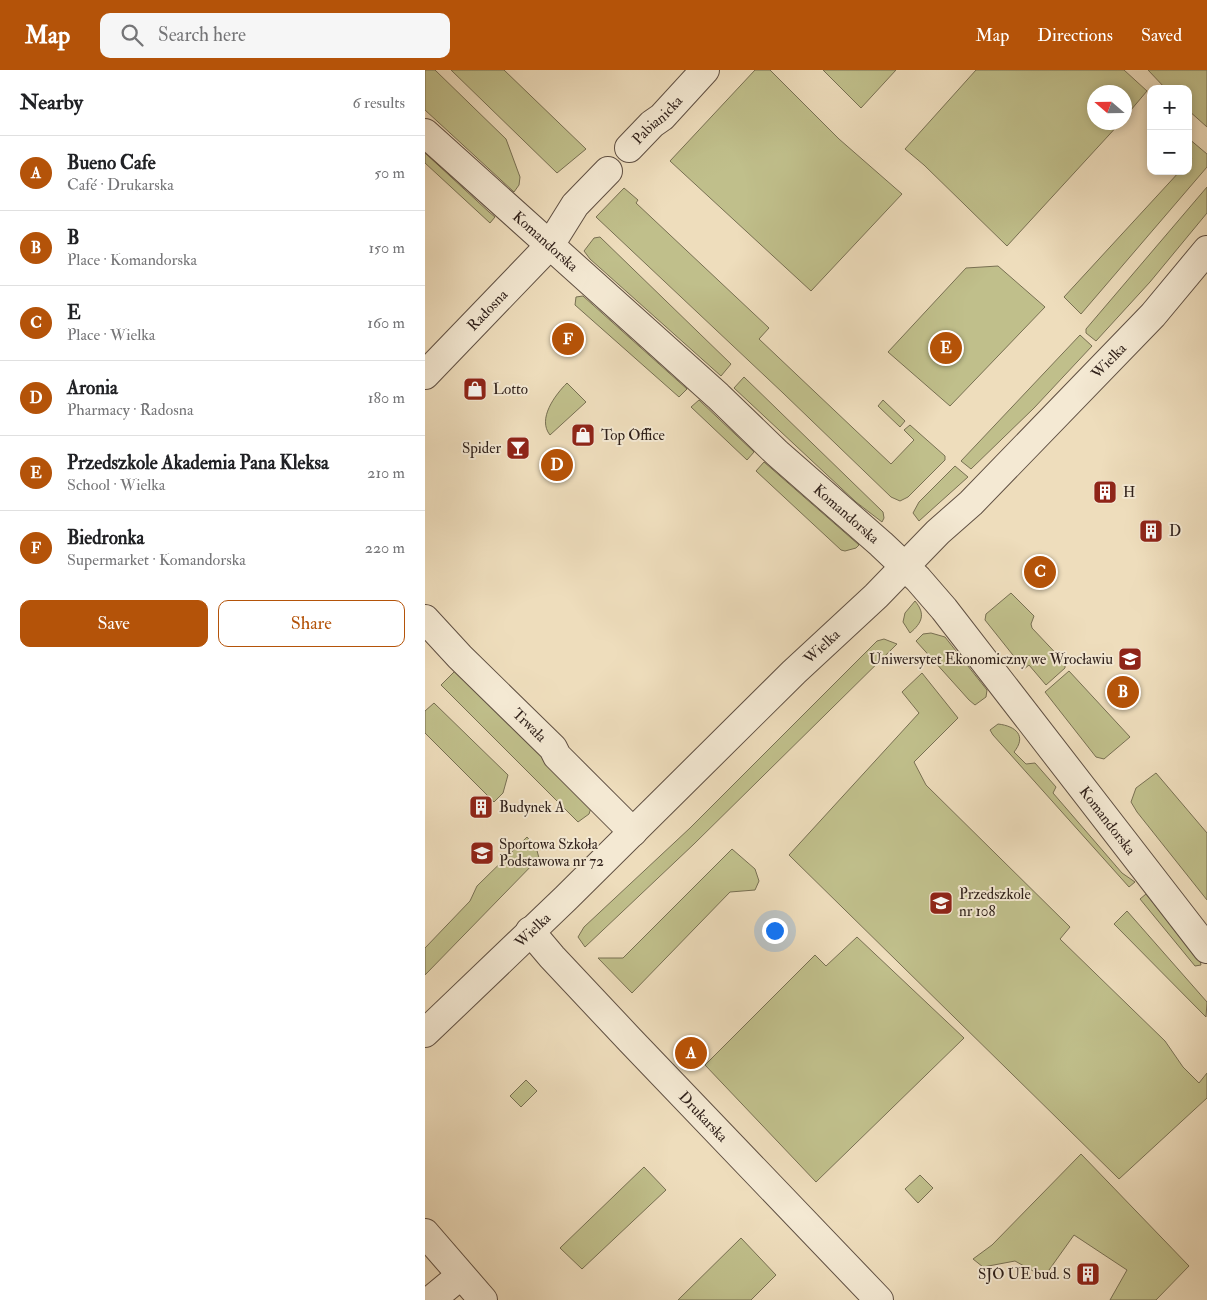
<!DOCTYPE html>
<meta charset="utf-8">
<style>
:root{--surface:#fff;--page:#f6f6f6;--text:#202124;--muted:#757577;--line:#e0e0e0;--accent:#b45309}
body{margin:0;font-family:"IM FELL Double Pica",serif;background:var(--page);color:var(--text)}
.controls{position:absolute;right:15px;top:15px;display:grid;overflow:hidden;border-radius:10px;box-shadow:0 2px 8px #0003}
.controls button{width:45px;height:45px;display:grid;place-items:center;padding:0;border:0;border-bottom:1px solid var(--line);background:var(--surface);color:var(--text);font:25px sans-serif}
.compass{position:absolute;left:662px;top:15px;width:45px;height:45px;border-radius:50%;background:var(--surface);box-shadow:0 2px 8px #0003;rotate:290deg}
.you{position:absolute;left:349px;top:860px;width:18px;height:18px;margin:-12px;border:4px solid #fff;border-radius:50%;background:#1a73e8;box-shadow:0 0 0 8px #1a73e833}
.badge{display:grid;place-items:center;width:32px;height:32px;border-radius:50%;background:var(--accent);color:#fff;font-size:16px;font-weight:700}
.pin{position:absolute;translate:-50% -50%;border:2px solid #fff;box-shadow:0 1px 5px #0006}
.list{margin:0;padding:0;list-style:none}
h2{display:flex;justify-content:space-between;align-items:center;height:65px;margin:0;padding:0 20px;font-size:21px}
h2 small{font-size:16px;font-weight:400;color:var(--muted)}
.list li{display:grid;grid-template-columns:32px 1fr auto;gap:15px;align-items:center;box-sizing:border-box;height:75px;padding:0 20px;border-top:1px solid var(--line)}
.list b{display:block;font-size:19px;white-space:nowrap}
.list p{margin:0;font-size:16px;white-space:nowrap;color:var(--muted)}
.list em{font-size:16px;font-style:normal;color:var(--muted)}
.actions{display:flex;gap:10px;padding:15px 20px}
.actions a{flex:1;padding:11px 0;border:1px solid var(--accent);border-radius:10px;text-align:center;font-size:18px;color:var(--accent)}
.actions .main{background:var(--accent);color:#fff}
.icon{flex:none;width:28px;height:28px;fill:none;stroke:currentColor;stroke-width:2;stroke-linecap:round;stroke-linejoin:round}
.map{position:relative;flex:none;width:782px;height:1230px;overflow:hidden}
header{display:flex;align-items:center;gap:30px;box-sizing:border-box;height:70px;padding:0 25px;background:var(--accent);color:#fff}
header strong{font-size:24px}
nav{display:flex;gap:28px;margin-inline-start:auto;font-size:18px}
.search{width:350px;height:45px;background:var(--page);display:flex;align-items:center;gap:12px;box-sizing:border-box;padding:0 18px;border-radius:10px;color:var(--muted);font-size:19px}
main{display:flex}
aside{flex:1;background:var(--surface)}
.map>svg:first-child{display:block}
.green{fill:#c0bf8b;stroke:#787053}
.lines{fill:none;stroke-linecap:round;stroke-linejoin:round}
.minor-casing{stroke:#605043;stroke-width:30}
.minor{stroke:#f4e9d3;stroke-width:28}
.labels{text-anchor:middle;stroke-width:4;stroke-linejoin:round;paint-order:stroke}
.street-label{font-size:15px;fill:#30211b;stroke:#f4e9d3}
.poi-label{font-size:15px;fill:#30211b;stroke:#f4e9d3;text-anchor:start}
</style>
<header>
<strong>Map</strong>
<div class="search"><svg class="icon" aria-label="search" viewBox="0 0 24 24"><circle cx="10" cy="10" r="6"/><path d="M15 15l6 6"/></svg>Search here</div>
<nav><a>Map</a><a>Directions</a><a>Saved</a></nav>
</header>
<main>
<aside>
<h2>Nearby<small>6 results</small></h2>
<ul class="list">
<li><span class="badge">A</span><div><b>Bueno Cafe</b><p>Café · Drukarska</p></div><em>50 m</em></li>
<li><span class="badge">B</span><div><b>B</b><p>Place · Komandorska</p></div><em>150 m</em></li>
<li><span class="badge">C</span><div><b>E</b><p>Place · Wielka</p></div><em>160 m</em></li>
<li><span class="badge">D</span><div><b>Aronia</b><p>Pharmacy · Radosna</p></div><em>180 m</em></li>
<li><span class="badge">E</span><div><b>Przedszkole Akademia Pana Kleksa</b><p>School · Wielka</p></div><em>210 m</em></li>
<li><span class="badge">F</span><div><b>Biedronka</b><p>Supermarket · Komandorska</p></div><em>220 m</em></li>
</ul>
<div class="actions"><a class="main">Save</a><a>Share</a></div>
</aside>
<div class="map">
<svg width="782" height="1230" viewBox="0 0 782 1230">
<rect width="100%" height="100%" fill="#eeddbc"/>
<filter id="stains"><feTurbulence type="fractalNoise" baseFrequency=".004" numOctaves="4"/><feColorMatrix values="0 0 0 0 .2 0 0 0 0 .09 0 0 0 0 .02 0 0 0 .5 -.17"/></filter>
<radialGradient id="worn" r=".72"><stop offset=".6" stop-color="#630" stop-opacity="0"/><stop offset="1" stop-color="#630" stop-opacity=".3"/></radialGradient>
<path class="green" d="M0 0H10L81 69 95 107 94 115 89 122 0 40Z
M26 0H79L161 79 132 103Z
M330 0H345L414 69 477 124 386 221 245 91Z
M398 0H471L436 38Z
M551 0H699L722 21 700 47V22H670V52L695 53 582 176 499 95 480 79Z
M723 0H782V57L763 40V19H741Z
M763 68 782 84V97L656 244 639 227 755 101H763V93L767 88 763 84Z
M0 83 64 142 70 147 65 153 0 93Z
M782 117V143L725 212 671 271 661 263V259Z
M199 118 213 130 211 133 344 258 334 269 466 394 489 370 479 360 485 355 520 386V390L483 427 475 431 466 427 358 323 171 147Z
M175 167 306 294 296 306 165 189 159 181 169 168Z
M573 196 620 237 525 336 463 282 541 198Z
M158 226 262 319 254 327 150 235 151 227Z
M655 265 667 276 609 338 546 399 536 391Z
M319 307 458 442 459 448 457 452 431 432 309 318Z
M142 313 161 332 125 365C112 349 130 325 142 313Z
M274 330 329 382 322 390 266 337Z
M458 330 480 351 475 357 453 336Z
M339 392 434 475 431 478 420 481 416 480 331 401Z
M530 396 543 407 494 451 488 443 494 432Z
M586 523 609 546 606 554 607 558 640 593V598L621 615 604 595 599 599 560 550 561 544Z
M490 531C501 544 497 553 485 563L478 552 480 543Z
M506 563 520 567 558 615 562 620 561 627 550 635 544 630 491 571 498 564Z
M459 569 472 574 269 774 160 877 153 867 159 857 265 758 452 571Z
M33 598 167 735 164 744 153 752 16 615Z
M644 601 705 667 679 689 671 687 620 622Z
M497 603 533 648 489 692 501 715 645 857 635 869 740 971 758 997 774 1013 782 1003V1028L694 1109 364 785 494 643 477 622Z
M9 633 83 705 78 723 69 732 0 663V641Z
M573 654C591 656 602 666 589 682L601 694 610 693 631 717 628 723 697 803 710 812 704 817 568 665 565 660Z
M731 703 782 763V830L712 742 706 732 711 718Z
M102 767 111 777 114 788 0 905V878L45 831 52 816Z
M307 779 330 799 334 811 330 820 305 822 207 923 173 888H198Z
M721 824 775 890 776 895 770 896 715 829Z
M702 841 782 932 781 947 689 854Z
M432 867 539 968 391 1112 280 995 390 885 401 896Z
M101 1010 112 1021 96 1037 85 1026Z
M656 1084 764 1196 731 1230H685L702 1200 649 1165 619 1207 590 1191 558 1197 548 1189 567 1175Z
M219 1097 241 1120 157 1199 135 1178Z
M495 1105 508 1118 493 1133 480 1119Z
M316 1168 351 1205 326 1230H253Z"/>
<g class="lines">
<g class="minor-casing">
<g id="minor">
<path id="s1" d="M0 63 293 326 352 383 456 474 493 509 519 539 782 879"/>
<path id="s2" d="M204 78 227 54 237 47 280 0"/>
<path id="s3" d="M0 305 125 175 150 135 183 101"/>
<path id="s4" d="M0 549 35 587 128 678 132 686 208 762"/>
<path id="s5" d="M105 861 127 887 205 970 454 1230"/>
<path id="s6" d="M0 963 141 828 369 602 451 526 513 462 546 433 728 245 782 180"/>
<path d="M0 1163 58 1230"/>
<path d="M6 1230 35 1206"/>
</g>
</g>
<use href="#minor" class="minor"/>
</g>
<defs>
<g id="shop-square" transform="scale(1.25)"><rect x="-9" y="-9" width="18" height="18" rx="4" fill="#8f2418" stroke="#f4e9d3"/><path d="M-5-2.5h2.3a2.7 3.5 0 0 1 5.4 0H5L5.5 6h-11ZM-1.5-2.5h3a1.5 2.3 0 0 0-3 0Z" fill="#fff"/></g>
<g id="bar-square" transform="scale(1.25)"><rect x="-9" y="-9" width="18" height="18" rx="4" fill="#8f2418" stroke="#f4e9d3"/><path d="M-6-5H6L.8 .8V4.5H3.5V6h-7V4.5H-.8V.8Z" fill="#fff"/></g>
<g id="building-square" transform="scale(1.25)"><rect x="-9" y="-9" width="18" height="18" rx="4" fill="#8f2418" stroke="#f4e9d3"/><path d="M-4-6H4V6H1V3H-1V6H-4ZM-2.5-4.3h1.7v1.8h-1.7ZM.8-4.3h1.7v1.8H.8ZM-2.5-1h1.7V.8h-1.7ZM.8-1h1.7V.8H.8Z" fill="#fff"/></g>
<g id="university-square" transform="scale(1.25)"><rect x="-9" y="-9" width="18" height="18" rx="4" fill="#8f2418" stroke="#f4e9d3"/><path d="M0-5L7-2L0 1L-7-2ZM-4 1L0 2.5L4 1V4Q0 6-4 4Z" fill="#fff"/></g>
<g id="school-square" transform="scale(1.25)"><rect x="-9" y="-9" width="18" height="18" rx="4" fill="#8f2418" stroke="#f4e9d3"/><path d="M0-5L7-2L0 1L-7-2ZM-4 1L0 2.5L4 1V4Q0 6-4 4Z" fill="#fff"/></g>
</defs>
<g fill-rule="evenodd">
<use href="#shop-square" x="50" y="319"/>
<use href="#shop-square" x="158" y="365"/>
<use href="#bar-square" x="93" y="378"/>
<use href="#building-square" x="680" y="422"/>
<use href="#building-square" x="726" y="461"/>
<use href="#university-square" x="705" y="589"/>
<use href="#building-square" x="56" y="737"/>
<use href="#school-square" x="57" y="783"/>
<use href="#school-square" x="516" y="833"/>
<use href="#building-square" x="663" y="1204"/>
</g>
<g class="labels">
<g class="street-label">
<text dy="5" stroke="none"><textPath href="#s2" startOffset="40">Pabianicka</textPath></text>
<text dy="5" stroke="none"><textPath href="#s1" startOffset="162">Komandorska</textPath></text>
<text dy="5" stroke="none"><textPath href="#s3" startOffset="90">Radosna</textPath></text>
<text dy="5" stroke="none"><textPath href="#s6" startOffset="959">Wielka</textPath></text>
<text dy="5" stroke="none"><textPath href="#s1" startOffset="568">Komandorska</textPath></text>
<text dy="5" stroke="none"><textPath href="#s6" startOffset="554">Wielka</textPath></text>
<text dy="5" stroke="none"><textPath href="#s4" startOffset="149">Trwała</textPath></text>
<text dy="5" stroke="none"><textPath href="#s1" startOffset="972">Komandorska</textPath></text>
<text dy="5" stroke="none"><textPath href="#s6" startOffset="149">Wielka</textPath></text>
<text dy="5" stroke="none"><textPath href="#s5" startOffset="254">Drukarska</textPath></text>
</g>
<g class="poi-label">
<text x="68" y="324">Lotto</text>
<text x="176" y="370">Top Office</text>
<text x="76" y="383" text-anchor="end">Spider</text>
<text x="698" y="427">H</text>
<text x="744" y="466">D</text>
<text x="688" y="594" text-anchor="end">Uniwersytet Ekonomiczny we Wrocławiu</text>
<text x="74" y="742">Budynek A</text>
<text x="74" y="779">Sportowa Szkoła<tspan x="74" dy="17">Podstawowa nr 72</tspan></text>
<text x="534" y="829">Przedszkole<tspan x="534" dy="17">nr 108</tspan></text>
<text x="646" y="1209" text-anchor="end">SJO UE bud. S</text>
</g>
</g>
<rect width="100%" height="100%" filter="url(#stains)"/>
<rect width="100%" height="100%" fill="url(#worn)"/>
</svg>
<div class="controls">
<button>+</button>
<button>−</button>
</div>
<svg class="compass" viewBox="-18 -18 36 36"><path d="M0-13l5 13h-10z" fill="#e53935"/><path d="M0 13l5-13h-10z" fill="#757577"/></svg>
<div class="you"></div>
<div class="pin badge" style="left:266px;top:983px">A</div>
<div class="pin badge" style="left:698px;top:622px">B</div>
<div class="pin badge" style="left:615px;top:502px">C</div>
<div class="pin badge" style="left:132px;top:395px">D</div>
<div class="pin badge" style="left:521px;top:278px">E</div>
<div class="pin badge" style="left:143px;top:269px">F</div>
</div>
</main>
